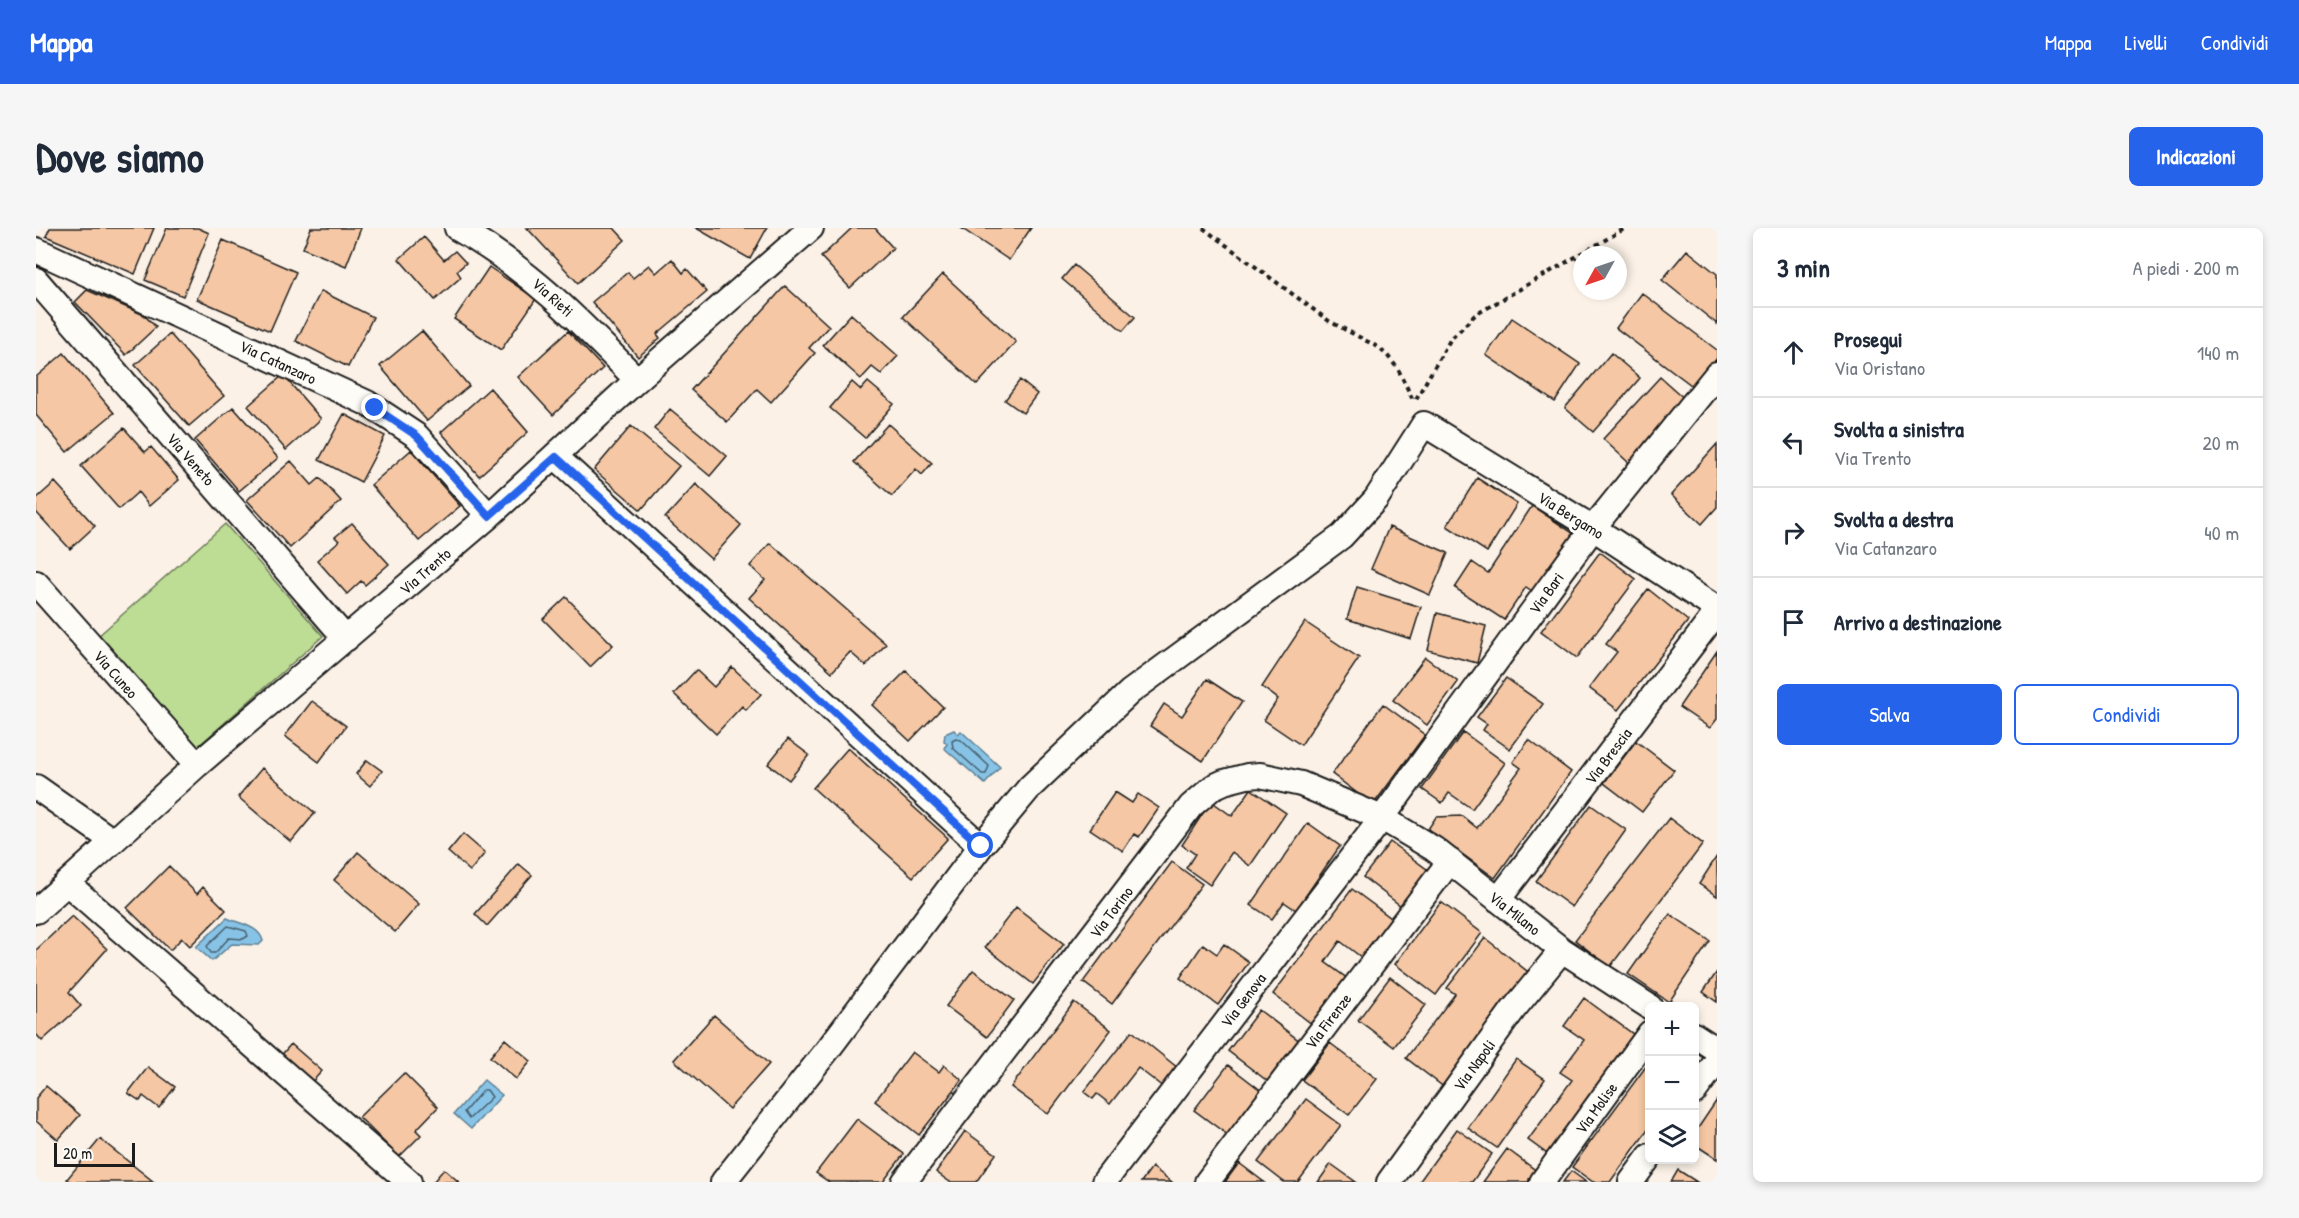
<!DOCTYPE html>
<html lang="it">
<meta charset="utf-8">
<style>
:root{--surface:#fff;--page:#f6f6f7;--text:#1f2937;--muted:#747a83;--line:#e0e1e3;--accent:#2563eb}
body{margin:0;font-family:"Patrick Hand",sans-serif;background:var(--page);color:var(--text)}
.controls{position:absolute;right:18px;bottom:18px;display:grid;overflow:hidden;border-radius:9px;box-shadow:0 3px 9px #0003}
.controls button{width:54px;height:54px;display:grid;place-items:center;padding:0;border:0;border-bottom:2px solid var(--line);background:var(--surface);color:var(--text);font:30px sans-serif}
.compass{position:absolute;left:1537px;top:18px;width:54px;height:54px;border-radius:50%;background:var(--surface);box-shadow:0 3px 9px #0003;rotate:230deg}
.scale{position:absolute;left:18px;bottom:15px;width:81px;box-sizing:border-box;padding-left:6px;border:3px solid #1c1c1c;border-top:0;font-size:16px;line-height:21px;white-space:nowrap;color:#1c1c1c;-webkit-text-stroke:4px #fdfcf7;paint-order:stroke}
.stop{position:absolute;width:18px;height:18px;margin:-14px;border:4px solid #2563eb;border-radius:50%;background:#fff}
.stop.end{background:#2563eb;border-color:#fff;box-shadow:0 2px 6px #0008}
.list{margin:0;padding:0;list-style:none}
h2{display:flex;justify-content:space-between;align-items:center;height:78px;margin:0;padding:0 24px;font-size:26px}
h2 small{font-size:20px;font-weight:400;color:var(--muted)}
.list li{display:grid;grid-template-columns:39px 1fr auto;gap:18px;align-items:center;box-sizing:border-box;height:90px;padding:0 24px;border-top:2px solid var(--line)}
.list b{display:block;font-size:22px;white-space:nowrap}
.list p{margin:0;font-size:20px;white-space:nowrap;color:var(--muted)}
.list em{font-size:20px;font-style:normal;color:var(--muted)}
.actions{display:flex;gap:12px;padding:18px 24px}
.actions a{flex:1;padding:14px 0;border:2px solid var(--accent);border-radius:9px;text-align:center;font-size:21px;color:var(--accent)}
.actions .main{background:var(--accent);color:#fff}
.icon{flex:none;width:33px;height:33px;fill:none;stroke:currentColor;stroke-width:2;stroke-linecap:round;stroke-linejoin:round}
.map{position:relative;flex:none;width:1681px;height:954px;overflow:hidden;border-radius:9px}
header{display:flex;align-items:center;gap:36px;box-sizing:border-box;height:84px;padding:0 30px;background:var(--accent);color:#fff}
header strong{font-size:28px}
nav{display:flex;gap:33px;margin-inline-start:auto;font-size:21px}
.intro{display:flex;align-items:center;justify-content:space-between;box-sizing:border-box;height:144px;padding:0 36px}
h1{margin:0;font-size:42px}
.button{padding:15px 27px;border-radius:9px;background:var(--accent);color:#fff;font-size:21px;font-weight:700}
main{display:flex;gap:36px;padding:0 36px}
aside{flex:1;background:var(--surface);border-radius:9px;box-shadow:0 3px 9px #0003}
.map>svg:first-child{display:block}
.green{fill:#bddd95;stroke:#6c7c58;stroke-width:1.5}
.water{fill:#87c3e6;stroke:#5c8095;stroke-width:1.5}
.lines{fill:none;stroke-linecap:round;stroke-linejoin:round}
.shore{stroke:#475f6d;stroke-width:1.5}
.building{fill:#f5c7a4;stroke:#1c1c1c;stroke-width:1.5}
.minor-casing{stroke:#1c1c1c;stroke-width:28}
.path{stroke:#1c1c1c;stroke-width:4;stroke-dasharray:4.5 4.5;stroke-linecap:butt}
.minor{stroke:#fdfcf7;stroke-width:24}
.route{stroke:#2563eb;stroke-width:8}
.labels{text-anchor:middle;stroke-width:6;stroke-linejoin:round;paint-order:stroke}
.street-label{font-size:16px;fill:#1c1c1c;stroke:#fdfcf7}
</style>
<header>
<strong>Mappa</strong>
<nav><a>Mappa</a><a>Livelli</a><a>Condividi</a></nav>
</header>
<div class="intro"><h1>Dove siamo</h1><a class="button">Indicazioni</a></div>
<main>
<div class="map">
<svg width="1681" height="954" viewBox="0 0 1681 954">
<rect width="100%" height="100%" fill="#fbf1e6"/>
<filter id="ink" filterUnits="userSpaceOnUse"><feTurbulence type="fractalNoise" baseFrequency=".0167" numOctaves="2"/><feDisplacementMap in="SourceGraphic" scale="12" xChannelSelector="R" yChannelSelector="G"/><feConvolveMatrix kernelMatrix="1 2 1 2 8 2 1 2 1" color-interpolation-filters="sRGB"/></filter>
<g filter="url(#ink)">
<path class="green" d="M189 296 287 408 160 520 61 409Z"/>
<path class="water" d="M918 502 922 506 925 503 964 539 949 556 908 520 911 516 908 513 909 506Z
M191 690C204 696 223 698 227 713L223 717 196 716 176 733 160 719Z
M448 852 466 867 435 901 418 886Z"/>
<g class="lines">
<path class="shore" d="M920 511 925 512 953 538 950 546H946L917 520 916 513Z
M192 698 210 703 212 708 207 711 193 710 179 725H175L171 718Z
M447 862H451L456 869 433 891 428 884Z"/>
</g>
<path class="building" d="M14 0H118L99 46 10 8Z
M131 0H162L173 5 147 68 109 52Z
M275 0H325L310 38 267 20Z
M491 0H578L589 12 542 55Z
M660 0H731L714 31Z
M816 0H839L857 20 814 60 785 29Z
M925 0H995L973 32Z
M388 9 408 32 419 23 430 35 421 43 425 49 399 72 363 31Z
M187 12 260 44 234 103 161 71Z
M1651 22 1681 46V96L1626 52Z
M636 31 647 45 651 41 671 64 621 106 624 110 602 129 556 74 592 44 597 50 613 37 620 45Z
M1038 37 1099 89 1087 103 1026 51Z
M453 39 500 71 465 122 418 91Z
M907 46 980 114 941 157 867 89Z
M749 58 793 98 773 120 779 125 735 174 721 161 691 194 655 162Z
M51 62 108 87 120 99 90 127 39 74Z
M285 63 337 89 312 139 260 113Z
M1606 65 1681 122V130L1659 160 1580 100Z
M815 86 862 128 845 146 836 139 825 151 787 117Z
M1476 90 1544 136 1519 174 1450 127Z
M386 103 433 158 391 193 344 138Z
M532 103 567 140 517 187 482 149Z
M134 106 188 168 153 198 99 137Z
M28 125 78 185 31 224 0 187V149Z
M1575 125 1604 150 1557 204 1529 180Z
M247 147 285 191 250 222 212 178Z
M1624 149 1650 172 1593 235 1567 211Z
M984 152 1001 166 987 185 969 172Z
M816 154 825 162 832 154 858 176 829 210 794 180Z
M454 160 492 204 443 248 405 204Z
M197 179 242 230 203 263 159 212Z
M634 181 691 228 674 248 618 201Z
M308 186 349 208 325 254 283 232Z
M852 196 896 235 886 247 880 241 856 268 818 234Z
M595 198 643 238 605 282 558 242Z
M88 200 109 224 115 219 143 252 113 278 102 264 83 281 45 238Z
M1681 216V279L1666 296 1635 267Z
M375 222 424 278 383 313 335 257Z
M255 233 276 257 284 250 305 273 254 320 211 272Z
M1441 250 1481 276 1451 324 1411 298Z
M19 254 59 298 34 321 0 284V271Z
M660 256 705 297 675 331 629 290Z
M1496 278 1538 306 1499 365 1490 359 1468 392 1419 360 1436 334 1452 345Z
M316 295 353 336 329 357 325 353 311 366 281 332 303 313 299 309Z
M1353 299 1412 325 1394 367 1335 341Z
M734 315 850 416 830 438 814 424 796 444 713 370 729 352 714 338Z
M1564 324 1600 351 1541 430 1505 403Z
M1321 359 1385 379 1375 411 1311 391Z
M1612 361 1652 393 1582 482 1553 460 1581 424 1570 416Z
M530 369 577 417 554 439 507 391Z
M1401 385 1450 398 1441 435 1392 422Z
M1269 394 1323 430 1265 517 1228 492 1242 471 1226 459Z
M1681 423V491L1674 500 1643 479Z
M1389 429 1422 454 1391 497 1357 472Z
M696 439 725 466 710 482 706 478 680 506 638 466 660 442 678 459Z
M870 443 907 479 874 513 836 477Z
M1470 450 1507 476 1474 521 1447 502 1451 496 1441 489Z
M1171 451 1206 474 1167 533 1114 498 1128 476 1146 488Z
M276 473 310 498 283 534 249 508Z
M1347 476 1389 507 1337 577 1296 546Z
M1427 504 1469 535 1436 581 1413 565 1406 575 1386 561Z
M752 511 773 527 753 552 732 536Z
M1493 512 1535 544 1459 650 1392 601 1400 589 1426 588 1441 600 1485 540 1477 534Z
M1600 513 1638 542 1606 584 1568 555Z
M812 520 912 610 877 649 777 560Z
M331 532 346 543 334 558 320 546Z
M226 540 279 585 255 614 202 569Z
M1215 561 1250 585 1214 638 1196 624 1174 657 1150 640 1159 626 1146 617 1175 573 1196 588Z
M1079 564 1096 575 1102 566 1123 580 1103 609 1098 606 1087 623 1054 601Z
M1555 577 1590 602 1536 679 1500 653Z
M1633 590 1667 616 1574 739 1539 712Z
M1272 595 1304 618 1260 682 1248 674 1236 691 1215 677Z
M427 606 449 625 434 643 412 624Z
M1354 614 1392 642 1365 678 1327 649Z
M322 624 383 676 359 704 298 652Z
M1681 628V668L1663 656Z
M1136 634 1166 656 1076 776 1047 754Z
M483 636 496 647 451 698 439 686Z
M133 638 161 666 167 659 190 682 154 718 146 710 134 722 91 680Z
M1316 661 1355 690 1325 729 1304 713 1289 734 1312 751 1277 797 1237 766Z
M1405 674 1446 705 1400 767 1359 736Z
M980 679 1028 716 997 756 949 719Z
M1634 686 1674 713 1633 774 1592 746Z
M36 688 71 721 33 764 45 778 6 813 0 806V722Z
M1449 710 1496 747 1409 860 1370 830 1419 766 1411 760Z
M1167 716 1181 726 1188 716 1213 734 1182 777 1144 750Z
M937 742 978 772 951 809 910 778Z
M1681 744V774L1667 764Z
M1354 749 1390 777 1358 819 1322 792Z
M1548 770 1601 809 1514 928 1492 912 1536 852 1524 844 1548 812 1528 798Z
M1038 774 1075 802 1012 886 975 859Z
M1223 782 1265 814 1234 855 1192 823Z
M678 787 733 836 693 881 638 832Z
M1096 803 1142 840 1127 859 1102 840 1074 876 1061 866 1057 871 1048 864Z
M469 811 495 833 480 851 454 829Z
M1294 815 1341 851 1313 887 1266 852Z
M255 816 286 843 273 857 242 831Z
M876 824 903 844 908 837 926 852 883 907 839 873Z
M1480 831 1509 851 1461 920 1432 900Z
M1614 833V899L1574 954H1557L1536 939Z
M1192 837 1227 864 1193 908 1158 882Z
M112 839 139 859 123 880 107 868 104 873 92 865Z
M368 845 402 879 380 902 385 907 363 929 323 889Z
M10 858 44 887 22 912 0 893V870Z
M1270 871 1305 897 1262 954H1248L1222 934Z
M1681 872V931L1658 916V906Z
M821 891 868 926 847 954H793L780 945Z
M1421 901 1456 926 1436 954H1383Z
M929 903 960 926 940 954H914L900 944Z
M64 911 118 954H35L31 951Z
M1471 921 1502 944 1494 954H1447Z
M1203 935 1228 954H1189Z
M1295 936 1320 954H1282Z
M1116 939 1136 954H1105Z
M408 941 423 954H397Z
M1642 942 1661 954H1635Z
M1535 943 1550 954H1527Z"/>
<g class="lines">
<g class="minor-casing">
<path id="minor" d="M421 0C493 41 544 93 601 152
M0 22 331 175 381 208 453 288
M0 52 310 411
M520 229 945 618
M0 355 161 537
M0 559 77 613
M31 655 373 954
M1462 672 1681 384
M0 683 161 537 453 288 601 152 775 0
M1658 807 1681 822
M1658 864 1681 833
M687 954 793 820 945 618 994 559 1094 464 1306 308 1340 271 1388 196 1557 300 1681 381
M868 954 1155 578 1177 559 1188 554 1211 548 1224 547 1265 556 1346 590 1398 621 1526 722 1614 779
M1068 954 1346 590 1557 300 1681 146
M1171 954 1414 633
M1353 954 1477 782 1526 722
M1506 954 1614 805
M1595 954 1614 928"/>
</g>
<path class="path" d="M1167 0 1293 93 1340 118 1351 127 1362 141 1378 174
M1380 171 1414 112 1439 87 1590 0"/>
<use href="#minor" class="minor"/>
</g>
</g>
<g class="lines" filter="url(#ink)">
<path class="route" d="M339 180 381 208 453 288 520 229 945 618"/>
</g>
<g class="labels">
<g class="street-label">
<text transform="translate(517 69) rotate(42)" y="6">Via Rieti</text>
<text transform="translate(242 134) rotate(25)" y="6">Via Catanzaro</text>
<text transform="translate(155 231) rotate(49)" y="6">Via Veneto</text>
<text transform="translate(1535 287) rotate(32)" y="6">Via Bergamo</text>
<text transform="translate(389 343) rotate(-41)" y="6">Via Trento</text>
<text transform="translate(1510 365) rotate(-54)" y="6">Via Bari</text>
<text transform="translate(80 446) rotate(49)" y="6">Via Cuneo</text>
<text transform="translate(1572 528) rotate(-53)" y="6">Via Brescia</text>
<text transform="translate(1075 684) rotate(-53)" y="6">Via Torino</text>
<text transform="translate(1479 685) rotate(38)" y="6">Via Milano</text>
<text transform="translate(1207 772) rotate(-53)" y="6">Via Genova</text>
<text transform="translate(1292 793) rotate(-53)" y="6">Via Firenze</text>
<text transform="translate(1438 837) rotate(-54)" y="6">Via Napoli</text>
<text transform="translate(1560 880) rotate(-54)" y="6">Via Molise</text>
</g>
</g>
</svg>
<div class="controls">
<button>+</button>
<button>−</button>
<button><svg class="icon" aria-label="layers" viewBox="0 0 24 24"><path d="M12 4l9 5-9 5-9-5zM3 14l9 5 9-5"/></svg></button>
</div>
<svg class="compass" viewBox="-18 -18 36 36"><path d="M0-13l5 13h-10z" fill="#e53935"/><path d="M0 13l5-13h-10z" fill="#747a83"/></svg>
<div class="scale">20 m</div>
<div class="stop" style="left:945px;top:618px"></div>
<div class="stop end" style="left:339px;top:180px"></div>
</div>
<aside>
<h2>3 min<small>A piedi · 200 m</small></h2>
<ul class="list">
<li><svg class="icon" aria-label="ahead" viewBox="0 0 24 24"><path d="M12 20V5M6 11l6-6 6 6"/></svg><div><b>Prosegui</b><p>Via Oristano</p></div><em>140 m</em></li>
<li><svg class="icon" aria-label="left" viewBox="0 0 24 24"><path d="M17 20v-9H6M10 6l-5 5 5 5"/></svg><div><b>Svolta a sinistra</b><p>Via Trento</p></div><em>20 m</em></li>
<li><svg class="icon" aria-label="right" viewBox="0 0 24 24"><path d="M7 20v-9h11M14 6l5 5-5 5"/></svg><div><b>Svolta a destra</b><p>Via Catanzaro</p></div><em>40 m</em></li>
<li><svg class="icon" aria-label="arrive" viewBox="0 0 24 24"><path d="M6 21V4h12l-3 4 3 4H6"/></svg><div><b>Arrivo a destinazione</b></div></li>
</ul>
<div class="actions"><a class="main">Salva</a><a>Condividi</a></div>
</aside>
</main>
